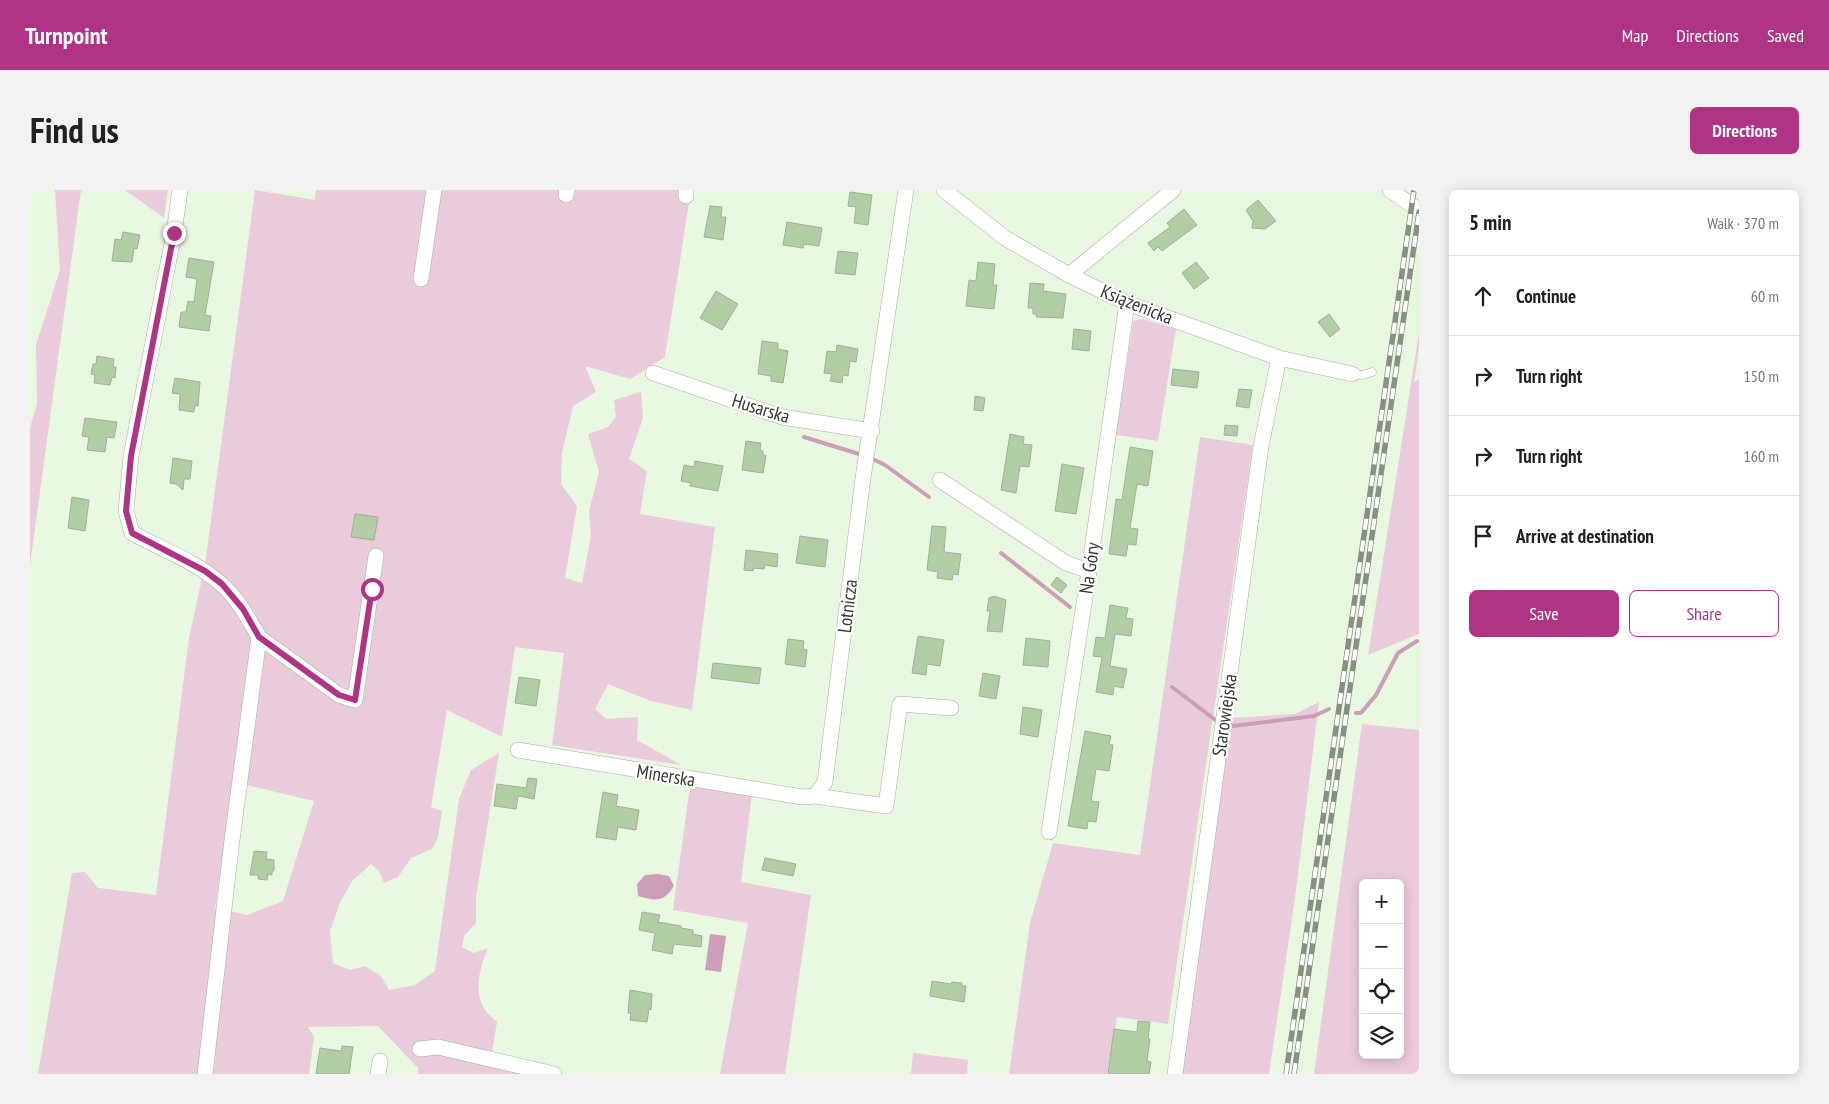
<!DOCTYPE html>
<meta charset="utf-8">
<style>
:root{--surface:#fff;--page:#f2f2f2;--text:#202124;--muted:#757577;--line:#e0e0e0;--accent:#b03485}
body{margin:0;font-family:"PT Sans Narrow",sans-serif;background:var(--page);color:var(--text)}
.controls{position:absolute;right:15px;bottom:15px;display:grid;overflow:hidden;border-radius:8px;box-shadow:0 2px 12px #0003}
.controls button{width:45px;height:45px;display:grid;place-items:center;padding:0;border:0;border-bottom:1px solid var(--line);background:var(--surface);color:var(--text);font:25px sans-serif}
.stop{position:absolute;width:15px;height:15px;margin:-11px;border:4px solid #b03485;border-radius:50%;background:#fff}
.stop.end{background:#b03485;border-color:#fff;box-shadow:0 1px 5px #0008}
.list{margin:0;padding:0;list-style:none}
h2{display:flex;justify-content:space-between;align-items:center;height:65px;margin:0;padding:0 20px;font-size:21px}
h2 small{font-size:16px;font-weight:400;color:var(--muted)}
.list li{display:grid;grid-template-columns:32px 1fr auto;gap:15px;align-items:center;box-sizing:border-box;height:80px;padding:0 20px;border-top:1px solid var(--line)}
.list b{display:block;font-size:19px;white-space:nowrap}
.list em{font-size:16px;font-style:normal;color:var(--muted)}
.actions{display:flex;gap:10px;padding:15px 20px}
.actions a{flex:1;padding:11px 0;border:1px solid var(--accent);border-radius:8px;text-align:center;font-size:18px;color:var(--accent)}
.actions .main{background:var(--accent);color:#fff}
.icon{flex:none;width:28px;height:28px;fill:none;stroke:currentColor;stroke-width:2;stroke-linecap:round;stroke-linejoin:round}
.map{position:relative;flex:none;width:1389px;height:884px;overflow:hidden;border-radius:8px}
header{display:flex;align-items:center;gap:30px;box-sizing:border-box;height:70px;padding:0 25px;background:var(--accent);color:#fff}
header strong{font-size:24px}
nav{display:flex;gap:28px;margin-inline-start:auto;font-size:18px}
.intro{display:flex;align-items:center;justify-content:space-between;box-sizing:border-box;height:120px;padding:0 30px}
h1{margin:0;font-size:35px}
.button{padding:12px 22px;border-radius:8px;background:var(--accent);color:#fff;font-size:18px;font-weight:700}
main{display:flex;gap:30px;padding:0 30px}
aside{flex:1;background:var(--surface);border-radius:8px;box-shadow:0 2px 12px #0003}
.map>svg:first-child{display:block}
.green{fill:#eacbdb;fill-rule:evenodd}
.water{fill:#cc9eb7}
.lines{fill:none;stroke-linecap:round;stroke-linejoin:round}
.stream{stroke:#cc9eb7;stroke-width:4}
.building{fill:#b1cda4;stroke:#a2b09b}
.lane-casing{stroke:#a3b29c;stroke-width:9}
.street-casing{stroke:#a3b29c;stroke-width:16}
.lane{stroke:#fff;stroke-width:8}
.street{stroke:#fff;stroke-width:15}
.rail-casing{stroke:#879182;stroke-width:5.5}
.rail{stroke:#fff;stroke-width:4;stroke-dasharray:11;stroke-linecap:butt}
.route{stroke:#b03485;stroke-width:6}
.labels{text-anchor:middle;stroke-width:4.5;stroke-linejoin:round;paint-order:stroke}
.street-label{font-size:19px;fill:#32382f;stroke:#fff}
</style>
<header>
<strong>Turnpoint</strong>
<nav><a>Map</a><a>Directions</a><a>Saved</a></nav>
</header>
<div class="intro"><h1>Find us</h1><a class="button">Directions</a></div>
<main>
<div class="map">
<svg width="1389" height="884" viewBox="0 0 1389 884">
<rect width="100%" height="100%" fill="#e7f7e0"/>
<path class="green" d="M25 0H51L0 375V238L7 213 6 155 30 80Z
M96 0H138L134 28 95 0Z
M225 0 285 10 286 0H661L635 167 600 189 555 176 566 202 543 216 532 263 531 294 547 316 535 388 552 393 561 345 559 321 569 282 558 244 578 237 586 227 584 210 611 202 613 228 599 269 617 281 610 324 685 337 662 520 621 511 578 494 565 519 576 529 608 527 607 550 651 575 522 555 534 463 485 457 472 547 417 520 401 617 412 621 408 647 402 659 381 668 368 687 354 693 349 681 341 674 322 691 310 713 300 741 303 773 320 780 335 776 351 786 359 800 385 795 405 781 429 609 441 580 469 563 446 707V733L434 746 432 757 444 763 458 758C450 777 444 798 453 817 456 823 463 828 467 832L462 862 484 867 492 884H388V878L348 836 278 837 284 847 279 884H8L42 683 55 682 68 698 126 705 159 448 175 375ZM204 592 284 611 253 711 217 725 185 718Z
M1112 129 1146 139 1128 251 1086 245 1103 131Z
M1389 143V158L1384 192 1389 189V444L1338 465Z
M1170 247 1223 255 1138 834 1087 827 1077 884H979L1000 733 1023 653 1110 665Z
M1289 512 1265 708 1239 884H1149L1200 528 1265 524Z
M1332 534 1389 540V884H1284ZM1333 693H1370V865H1333Z
M660 596 722 603 711 692 781 705 755 884H690L718 733 643 720Z
M883 863 938 870 937 884H881Z"/>
<path class="water" d="M628 684 639 686 644 696C633 713 626 711 608 706L607 694 615 685Z
M680 744 696 746 691 782 675 780Z"/>
<g class="lines">
<path class="stream" d="M774 247 829 264
M841 268 855 275 899 307
M971 363 1040 417
M1142 497 1188 532
M1326 523H1331L1346 505 1368 463 1387 451
M1203 536 1284 526 1299 519"/>
</g>
<path class="building" d="M820 2 842 5 838 35 824 33 826 17 818 16Z
M1228 10 1246 31 1235 39 1222 38 1223 31 1216 20Z
M680 16 692 17 691 27H696L693 50 674 47Z
M1154 19 1167 35 1132 61 1128 57 1124 61 1118 53 1140 37 1137 33Z
M757 32 792 38 789 56 774 54 773 58 753 55Z
M93 42 110 45 107 59 104 58 102 72 82 71 85 49 91 50Z
M808 61 828 63 825 85 805 83Z
M159 68 184 72 175 125 181 126 179 141 149 137 151 122H156L158 111 164 112 167 89 156 87Z
M948 72 965 74 963 95H967L964 119 936 116 939 90 946 91Z
M1166 72 1179 88 1164 99 1152 83Z
M1000 93 1014 94 1013 101 1036 104 1033 128 1006 127 1007 124H1003V118H998Z
M686 101 708 114 692 140 670 128Z
M1299 124 1310 139 1300 147 1288 132Z
M1044 139 1061 141 1059 161 1042 159Z
M732 151 748 153V159L758 161 753 193 741 191V186L728 184Z
M807 155 828 159 826 172 820 171 818 186 813 185 812 193 800 191 802 184 794 183 797 161 806 162Z
M67 166 84 169 83 177H86L85 188 82 187 80 195 64 193 65 185 61 184 63 174H66Z
M1143 179 1169 182 1167 198 1141 195Z
M145 188 170 192 168 216 165 215 164 222 149 220 150 204 142 203Z
M1209 199 1222 200 1219 218 1206 216Z
M945 206 955 208 953 221 944 220Z
M55 228 87 232 84 248 77 247 75 262 57 260 59 247 52 246Z
M1195 235 1208 236 1207 246 1194 245Z
M980 244 994 247 993 254 1002 255 999 277 990 276 986 303 971 300Z
M716 251 731 253 730 260 733 261V265H736L733 283 712 280Z
M1100 257 1123 261 1118 296 1107 294 1100 338 1108 339 1106 355 1098 354 1096 366 1079 364 1086 309 1092 310Z
M143 268 162 271 160 289H154L153 300 146 294 140 293Z
M665 271 693 276 688 301 660 296 661 293 651 291 654 275 664 277Z
M1032 274 1054 278 1046 324 1025 321Z
M42 307 59 310 55 341 38 338Z
M325 324 348 327 344 350 321 347Z
M902 336 916 337 914 362 931 364 928 385 923 384 922 390 907 388 908 382 897 380Z
M770 346 798 350 795 377 766 373Z
M716 360 748 364 747 377 735 375 734 379 724 378 723 381 714 380Z
M1027 387 1037 395 1031 403 1021 395Z
M964 406 976 410 972 442 957 441 960 421H957L959 408Z
M1080 415 1098 418 1096 428 1103 429 1101 446 1085 444 1080 476 1097 479 1093 498 1084 496 1083 505 1066 502 1072 467 1063 466 1066 447 1075 448Z
M888 446 914 450 910 476 897 474 896 485 882 483Z
M996 448 1020 451 1018 477 993 475Z
M758 449 774 451 773 459 777 460 775 477 755 474Z
M683 473 731 478 729 494 681 488Z
M953 483 970 486 966 509 949 506Z
M489 487 510 490 506 516 485 513Z
M993 517 1012 520 1008 547 990 544Z
M1055 541 1081 546 1079 554 1083 555 1079 581 1066 579 1061 611 1069 612 1066 632 1058 631 1057 639 1038 636Z
M498 588 507 589 504 609 488 606 486 619 464 616 467 594 496 598Z
M573 602 588 605 586 616 609 620 606 640 588 637 586 650 566 647Z
M224 661 237 662 236 669 244 670V681H242V685L238 684 237 690 228 689V685H220Z
M735 668 766 674 763 686 732 680Z
M612 722 630 725 628 732 651 736V738L663 740V744L672 746 671 757 644 754 642 764 622 760 625 743 609 740Z
M902 791 921 794 922 792 932 793V796H936L934 812 900 806Z
M600 800 622 804 621 820 619 819 617 832 600 830 601 823H598Z
M1108 831 1120 832 1118 849H1120L1117 871 1121 872 1119 884H1078L1084 839 1107 842Z
M312 856 323 857 319 884H286L290 858 311 861Z"/>
<g class="lines">
<g class="lane-casing">
<path id="lane" d="M1322 184 1332 185 1342 182"/>
</g>
<g class="street-casing">
<path id="street" d="M150 0 144 43 101 266 96 321 102 343C131 359 165 371 190 393 207 407 218 428 229 447
M914 0 975 48 1039 85 1097 113 1249 168 1322 184
M1360 0 1389 20
M536 5 537 0
M656 6V0
M1039 85 1143 0
M391 89 404 0
M623 183 752 227 842 241
M910 290 1036 373 1059 381
M488 560 772 607 785 606 856 616 870 514 921 518
M785 606 795 592 833 288 876 0
M1019 642 1059 381 1097 113
M390 859 408 857 524 884
M175 884 201 658 229 447 309 505 325 510 346 366
M348 884 350 871
M1145 884 1231 256 1249 168"/>
</g>
<use href="#lane" class="lane"/>
<use href="#street" class="street"/>
<g class="rail-casing">
<path id="rail" d="M1256 884 1384 0
M1264 884 1389 22"/>
</g>
<use href="#rail" class="rail"/>
</g>
<g class="lines">
<path class="route" d="M144 43 101 266 96 321 102 343 175 381 192 394 213 419 229 447 309 505 325 510 342 399"/>
</g>
<g class="labels">
<g class="street-label">
<text transform="translate(1107 114) rotate(22)" y="7">Książenicka</text>
<text transform="translate(731 218) rotate(17)" y="7">Husarska</text>
<text transform="translate(1059 378) rotate(-82)" y="7">Na Góry</text>
<text transform="translate(817 416) rotate(-83)" y="7">Lotnicza</text>
<text transform="translate(1194 525) rotate(-82)" y="7">Starowiejska</text>
<text transform="translate(636 585) rotate(9)" y="7">Minerska</text>
</g>
</g>
</svg>
<div class="controls">
<button>+</button>
<button>−</button>
<button><svg class="icon" aria-label="locate" viewBox="0 0 24 24"><circle cx="12" cy="12" r="6"/><path d="M12 2v4M12 18v4M2 12h4M18 12h4"/></svg></button>
<button><svg class="icon" aria-label="layers" viewBox="0 0 24 24"><path d="M12 4l9 5-9 5-9-5zM3 14l9 5 9-5"/></svg></button>
</div>
<div class="stop" style="left:342px;top:399px"></div>
<div class="stop end" style="left:144px;top:43px"></div>
</div>
<aside>
<h2>5 min<small>Walk · 370 m</small></h2>
<ul class="list">
<li><svg class="icon" aria-label="ahead" viewBox="0 0 24 24"><path d="M12 20V5M6 11l6-6 6 6"/></svg><div><b>Continue</b></div><em>60 m</em></li>
<li><svg class="icon" aria-label="right" viewBox="0 0 24 24"><path d="M7 20v-9h11M14 6l5 5-5 5"/></svg><div><b>Turn right</b></div><em>150 m</em></li>
<li><svg class="icon" aria-label="right" viewBox="0 0 24 24"><path d="M7 20v-9h11M14 6l5 5-5 5"/></svg><div><b>Turn right</b></div><em>160 m</em></li>
<li><svg class="icon" aria-label="arrive" viewBox="0 0 24 24"><path d="M6 21V4h12l-3 4 3 4H6"/></svg><div><b>Arrive at destination</b></div></li>
</ul>
<div class="actions"><a class="main">Save</a><a>Share</a></div>
</aside>
</main>
